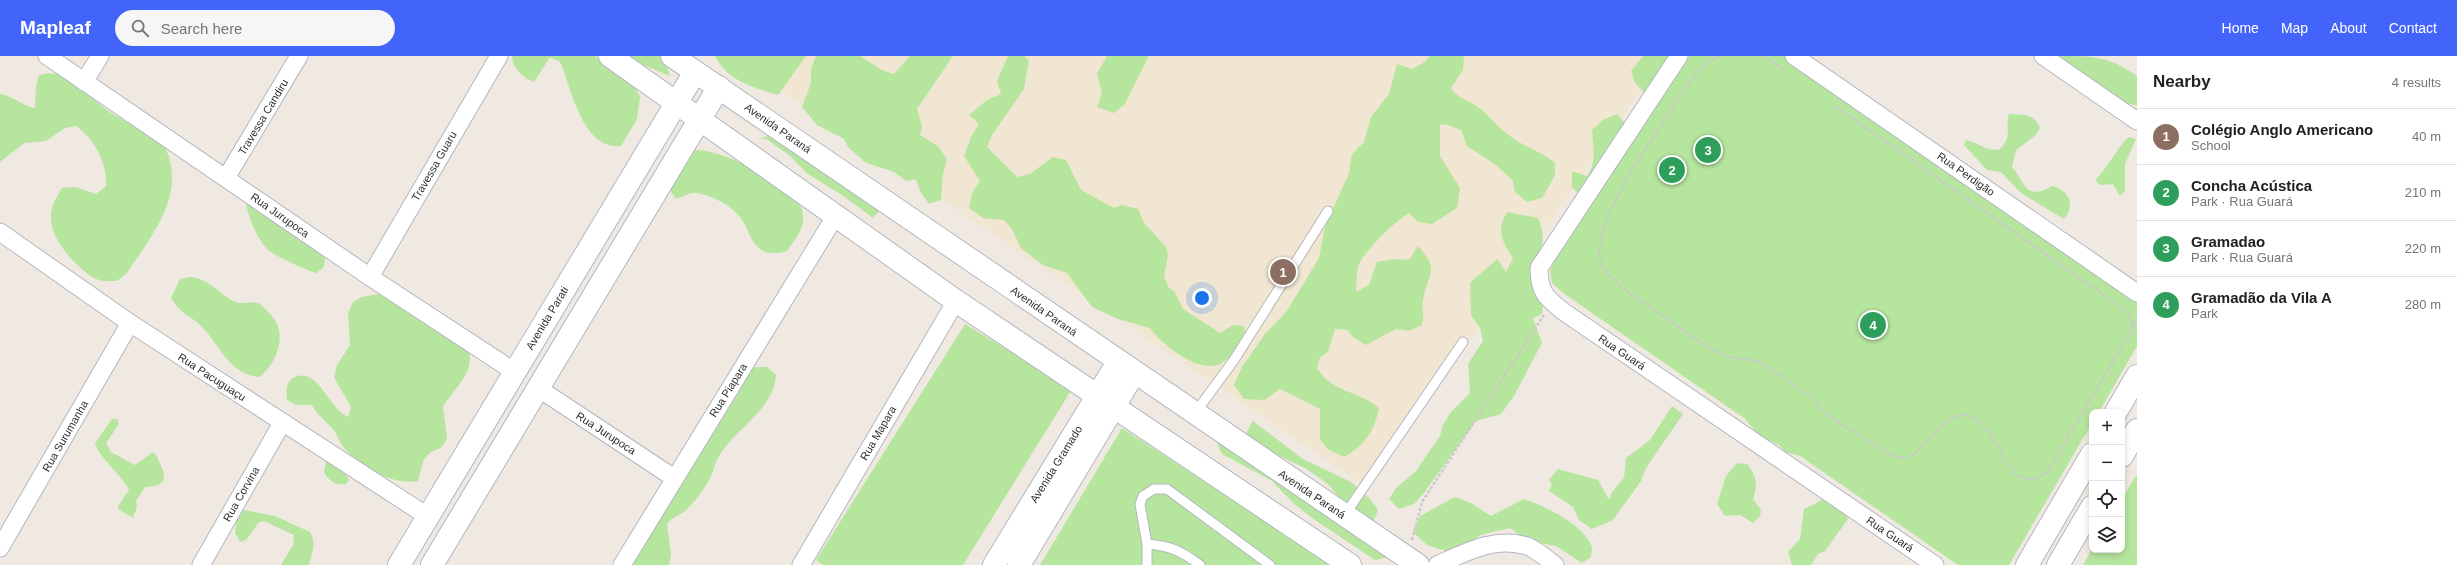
<!DOCTYPE html>
<meta charset="utf-8">
<style>
:root{--surface:#fff;--page:#f6f6f6;--text:#202124;--muted:#757577;--line:#e0e0e0;--accent:#4264fb}
body{margin:0;font-family:Arial,sans-serif;background:var(--page);color:var(--text)}
.controls{position:absolute;right:12px;bottom:12px;display:grid;overflow:hidden;border-radius:8px;box-shadow:0 2px 6px #0003}
.controls button{width:36px;height:36px;display:grid;place-items:center;padding:0;border:0;border-bottom:1px solid var(--line);background:var(--surface);color:var(--text);font:20px sans-serif}
.you{position:absolute;left:1202px;top:242px;width:14px;height:14px;margin:-10px;border:3px solid #fff;border-radius:50%;background:#1a73e8;box-shadow:0 0 0 6px #1a73e833}
.badge{display:grid;place-items:center;width:26px;height:26px;border-radius:50%;background:var(--accent);color:#fff;font-size:13px;font-weight:700}
.pin{position:absolute;translate:-50% -50%;border:2px solid #fff;box-shadow:0 1px 4px #0006}
.list{margin:0;padding:0;list-style:none}
h2{display:flex;justify-content:space-between;align-items:center;height:52px;margin:0;padding:0 16px;font-size:17px}
h2 small{font-size:13px;font-weight:400;color:var(--muted)}
.list li{display:grid;grid-template-columns:26px 1fr auto;gap:12px;align-items:center;box-sizing:border-box;height:56px;padding:0 16px;border-top:1px solid var(--line)}
.list b{display:block;font-size:15px;white-space:nowrap}
.list p{margin:0;font-size:13px;white-space:nowrap;color:var(--muted)}
.list em{font-size:13px;font-style:normal;color:var(--muted)}
.icon{flex:none;width:22px;height:22px;fill:none;stroke:currentColor;stroke-width:2;stroke-linecap:round;stroke-linejoin:round}
.map{position:relative;flex:none;width:2137px;height:509px;overflow:hidden}
header{display:flex;align-items:center;gap:24px;box-sizing:border-box;height:56px;padding:0 20px;background:var(--accent);color:#fff}
header strong{font-size:19px}
nav{display:flex;gap:22px;margin-inline-start:auto;font-size:14px}
.search{width:280px;height:36px;background:var(--page);display:flex;align-items:center;gap:10px;box-sizing:border-box;padding:0 14px;border-radius:22px;color:var(--muted);font-size:15px}
main{display:flex}
aside{flex:1;background:var(--surface)}
.map>svg:first-child{display:block}
.education{fill:#f0e6d1}
.green{fill:#b6e59e}
.lines{fill:none;stroke-linecap:round;stroke-linejoin:round}
.service-casing{stroke:#b4b7c1;stroke-width:11}
.minor-casing{stroke:#b4b7c1;stroke-width:19}
.tertiary-casing{stroke:#b4b7c1;stroke-width:24}
.secondary-casing{stroke:#b4b7c1;stroke-width:24}
.path{stroke:#c9c9c9;stroke-width:2.5;stroke-dasharray:3 2;stroke-linecap:butt}
.service{stroke:#fff;stroke-width:9}
.minor{stroke:#fff;stroke-width:17}
.tertiary{stroke:#fff;stroke-width:22}
.secondary{stroke:#fff;stroke-width:22}
.labels{text-anchor:middle;stroke-width:4;stroke-linejoin:round;paint-order:stroke}
.street-label{font-size:11px;fill:#2e2e2e;stroke:#fff}
</style>
<header>
<strong>Mapleaf</strong>
<div class="search"><svg class="icon" aria-label="search" viewBox="0 0 24 24"><circle cx="10" cy="10" r="6"/><path d="M15 15l6 6"/></svg>Search here</div>
<nav><a>Home</a><a>Map</a><a>About</a><a>Contact</a></nav>
</header>
<main>
<div class="map">
<svg width="2137" height="509" viewBox="0 0 2137 509">
<rect width="100%" height="100%" fill="#efe9e1"/>
<path class="education" d="M730 0H1663L1369 433Z"/>
<path class="green" d="M512 0H595L621 15 635 31 640 41 637 63 621 90C582 94 572 33 560 6L550 1 534 26C522 21 513 13 512 0Z
M622 0H659L666 7 670 20Z
M715 0H806L778 39C753 31 727 25 715 0Z
M816 0H860L882 14 894 18 910 0H953L917 53 922 70 920 79 939 91 947 104C941 117 943 130 941 144L929 148 920 135 916 123 906 125 894 116 866 107 848 91 844 83 817 69 802 51 811 27V13Z
M1008 0H1024L1029 4 1024 33 992 79 987 91 1017 121 1030 118 1053 101 1066 104 1081 134 1114 152 1122 149 1138 153 1144 167 1166 191 1168 199 1164 220 1169 232 1174 235 1183 253 1220 277 1233 269 1244 270 1246 284C1238 291 1230 302 1222 307 1201 320 1162 289 1150 272L1118 263 1092 251 1067 217 1043 209 1021 192 1012 173 1004 164 983 162 969 152 972 137 980 125 964 100 971 81 979 68 969 59 987 44 1001 38 997 25Z
M1107 0H1149L1125 48 1114 57 1097 51 1102 37 1097 18Z
M1430 0H1464L1463 14 1451 32C1457 42 1466 43 1475 49 1488 57 1498 72 1510 80 1524 91 1539 94 1555 107V119L1542 142 1527 146 1515 136 1513 125 1496 109 1467 90 1461 74 1446 68 1440 69V100L1460 132 1457 152 1432 168 1418 166 1409 157C1397 163 1365 195 1359 208 1356 216 1357 228 1356 236L1369 229 1377 206 1395 203 1409 204 1418 190C1441 216 1428 215 1423 244 1421 252 1425 260 1422 269L1409 275 1396 273 1366 289 1354 282 1347 274 1335 273 1328 296 1320 301 1317 312C1332 337 1358 334 1379 352 1374 376 1365 389 1344 401L1329 394 1320 384V353L1280 333 1265 344 1244 343 1234 329 1242 311 1265 278 1287 255 1319 202 1325 171 1349 117 1352 98 1364 86 1371 61 1389 38 1397 8 1412 13 1423 7Z
M1643 0H1810L1824 23 1821 28 2137 247V290L2099 356H2092V367L2009 509H1958L1800 400 1785 396 1779 389 1761 381 1744 362 1563 237 1552 227 1550 215 1581 140 1572 131V115L1587 120C1597 105 1593 91 1592 74L1603 64 1617 58 1626 68 1651 44 1635 27 1631 15Z
M2058 0C2094 0 2109 0 2137 20V50L2121 45Z
M50 17C76 19 91 45 113 58 129 68 147 77 163 87 189 136 153 178 126 218L117 225C110 225 103 226 96 223 79 215 51 184 51 163 50 152 56 142 62 132L75 131 96 138 106 130C107 106 95 84 76 70L65 72 46 85 24 87 0 106V38C13 40 22 50 35 52L36 30 39 19Z
M2009 58C2023 59 2035 57 2040 72L2036 79 2016 94 2012 111C2026 126 2024 146 2052 130 2069 134 2076 149 2064 163L2021 137 2001 116 1987 114 1964 89 1966 84C1978 86 1987 97 2000 93 2014 79 2004 74 2009 58Z
M772 78 882 152 873 162 842 139 808 118 789 99 766 83H760Z
M2129 81 2136 83 2125 108V135L2120 140 2113 128 2100 129 2095 124C2109 111 2116 92 2129 81Z
M698 94C739 98 767 124 799 147 810 166 798 179 787 195 776 198 766 199 758 191 752 187 748 174 744 167 735 151 716 141 697 137 691 136 682 141 676 143L669 133 687 96Z
M246 146 256 149 319 192 325 201 324 211 316 217C308 215 273 199 268 194 258 185 247 159 246 146Z
M1507 156 1538 162C1548 184 1540 196 1532 218L1544 241 1542 258 1533 262 1542 287 1514 340 1501 358 1476 365 1423 438 1414 448 1399 453 1389 443 1396 432 1416 415 1440 380 1443 369 1451 356 1470 337 1468 308 1483 285 1480 272 1471 259 1470 227 1497 203 1506 216 1513 202C1502 186 1496 174 1507 156Z
M191 221C212 223 221 242 239 247 244 248 252 245 257 247 261 248 266 254 269 257 289 276 278 305 260 321 230 319 220 290 203 272 191 259 181 259 171 242L180 223Z
M384 237 468 293C476 316 455 332 443 350L447 382 442 391 431 396 424 403 418 425C394 430 361 411 345 393 339 387 338 378 332 372 325 364 317 359 312 349H296L287 344C286 336 286 326 293 322 318 309 326 350 348 361L351 351 334 321 337 309 350 289 348 257 353 246 362 241Z
M965 268 1072 333 963 509H823L816 504Z
M755 311H767L776 319C773 355 736 372 719 400 715 406 714 414 711 420 706 432 695 445 686 454 681 459 675 459 667 468L671 499 669 509H623L672 444 716 369 738 338 747 317Z
M1672 350 1683 358 1646 412 1641 425 1613 464 1592 473 1579 464 1573 451 1549 435 1552 429 1549 424 1558 413 1598 424 1609 444 1612 436 1624 422 1626 402 1650 384Z
M112 363H117L119 368 106 387 111 396 135 409 153 396C158 400 158 404 161 410 169 426 160 431 145 431L136 445 137 451 133 462 118 453V450L129 434C121 418 99 402 95 387Z
M1253 365 1303 403 1351 426 1370 443 1378 454 1373 466 1346 450 1328 428 1305 412 1267 394 1246 377Z
M1122 372 1332 509H1040Z
M1216 385 1228 389 1389 501 1375 504 1312 462 1292 446 1272 425 1222 398Z
M329 405 343 415 349 424 346 428C335 430 329 425 324 416L326 406Z
M1737 407 1747 408C1757 420 1758 429 1753 443L1761 454 1760 460 1753 467 1740 459 1725 460 1717 448 1726 420Z
M2137 418V509H2083L2092 493 2122 494V443Z
M1455 441 1471 447 1491 460 1524 443C1543 449 1584 469 1591 489 1593 492 1591 497 1591 501L1582 507 1556 490 1528 485 1510 472 1480 479 1466 491 1449 496 1427 489 1413 476 1420 460Z
M1826 442 1839 445 1848 463 1825 495 1818 498 1811 509H1792L1788 496 1800 483 1804 453Z
M244 454 275 460 310 476C317 489 312 495 309 509H281L293 489 294 479 264 465 259 466 246 484 240 486 235 477 237 461Z"/>
<g class="lines">
<g class="service-casing">
<path id="service" d="M1195 357 1234 304 1328 155
M1344 460 1463 286
M1147 488C1171 490 1181 495 1200 509
M1147 509V488L1140 448 1143 440 1154 433H1167L1270 509"/>
</g>
<g class="minor-casing">
<path id="minor" d="M47 0 370 221 515 316
M1679 0 1539 212C1539 236 1546 242 1564 256L1935 509
M1794 0 2137 237
M2043 0 2137 65
M84 26 100 0
M226 122 299 0
M0 176 130 267 427 460
M370 221 499 0
M538 332 674 422
M0 492 130 267
M201 509 282 367
M622 509 836 159
M801 509 956 245
M1437 509C1466 496 1495 480 1527 490 1537 494 1547 503 1555 509"/>
</g>
<g class="tertiary-casing">
<path id="tertiary" d="M399 509 695 16
M432 509 719 31
M994 509 1118 306
M1019 509 1134 317"/>
</g>
<g class="secondary-casing">
<path id="secondary" d="M610 0 956 245 1350 509
M672 0 1418 509
M2116 356 2137 320
M2122 400 2137 374
M2027 509 2092 398
M2058 509 2092 451"/>
</g>
<path class="path" d="M1719 0 1706 7 1686 31 1625 125 1605 166 1599 195 1600 206 1605 215 1621 231 1706 290 1725 300 1757 305 1768 311 1814 343 1827 359 1893 400C1900 402 1907 402 1914 398 1929 389 1952 344 1976 364 1993 377 2002 402 2016 419 2028 425 2037 424 2048 415L2133 272C2133 260 2128 256 2118 249L1835 50
M1722 0H1723
M1764 0 1784 14
M2133 269 2137 268
M1412 484 1422 446 1544 259"/>
<use href="#service" class="service"/>
<use href="#minor" class="minor"/>
<use href="#tertiary" class="tertiary"/>
<use href="#secondary" class="secondary"/>
</g>
<g class="labels">
<g class="street-label">
<text transform="translate(263 61) rotate(-59)" y="4">Travessa Candiru</text>
<text transform="translate(778 72) rotate(35)" y="4">Avenida Paraná</text>
<text transform="translate(434 110) rotate(-60)" y="4">Travessa Guaru</text>
<text transform="translate(1966 118) rotate(35)" y="4">Rua Perdigão</text>
<text transform="translate(280 159) rotate(35)" y="4">Rua Jurupoca</text>
<text transform="translate(1044 255) rotate(35)" y="4">Avenida Paraná</text>
<text transform="translate(547 262) rotate(-59)" y="4">Avenida Parati</text>
<text transform="translate(1622 296) rotate(34)" y="4">Rua Guará</text>
<text transform="translate(212 321) rotate(33)" y="4">Rua Pacuguaçu</text>
<text transform="translate(728 334) rotate(-58)" y="4">Rua Piapara</text>
<text transform="translate(606 377) rotate(33)" y="4">Rua Jurupoca</text>
<text transform="translate(878 377) rotate(-60)" y="4">Rua Mapara</text>
<text transform="translate(65 380) rotate(-60)" y="4">Rua Surumanha</text>
<text transform="translate(1056 408) rotate(-58)" y="4">Avenida Gramado</text>
<text transform="translate(241 438) rotate(-60)" y="4">Rua Corvina</text>
<text transform="translate(1312 438) rotate(34)" y="4">Avenida Paraná</text>
<text transform="translate(1890 478) rotate(34)" y="4">Rua Guará</text>
</g>
</g>
</svg>
<div class="controls">
<button>+</button>
<button>−</button>
<button><svg class="icon" aria-label="locate" viewBox="0 0 24 24"><circle cx="12" cy="12" r="6"/><path d="M12 2v4M12 18v4M2 12h4M18 12h4"/></svg></button>
<button><svg class="icon" aria-label="layers" viewBox="0 0 24 24"><path d="M12 4l9 5-9 5-9-5zM3 14l9 5 9-5"/></svg></button>
</div>
<div class="you"></div>
<div class="pin badge" style="left:1283px;top:216px;background:#8d6e63">1</div>
<div class="pin badge" style="left:1672px;top:114px;background:#2e9e5b">2</div>
<div class="pin badge" style="left:1708px;top:94px;background:#2e9e5b">3</div>
<div class="pin badge" style="left:1873px;top:269px;background:#2e9e5b">4</div>
</div>
<aside>
<h2>Nearby<small>4 results</small></h2>
<ul class="list">
<li><span class="badge" style="background:#8d6e63">1</span><div><b>Colégio Anglo Americano</b><p>School</p></div><em>40 m</em></li>
<li><span class="badge" style="background:#2e9e5b">2</span><div><b>Concha Acústica</b><p>Park · Rua Guará</p></div><em>210 m</em></li>
<li><span class="badge" style="background:#2e9e5b">3</span><div><b>Gramadao</b><p>Park · Rua Guará</p></div><em>220 m</em></li>
<li><span class="badge" style="background:#2e9e5b">4</span><div><b>Gramadão da Vila A</b><p>Park</p></div><em>280 m</em></li>
</ul>
</aside>
</main>
